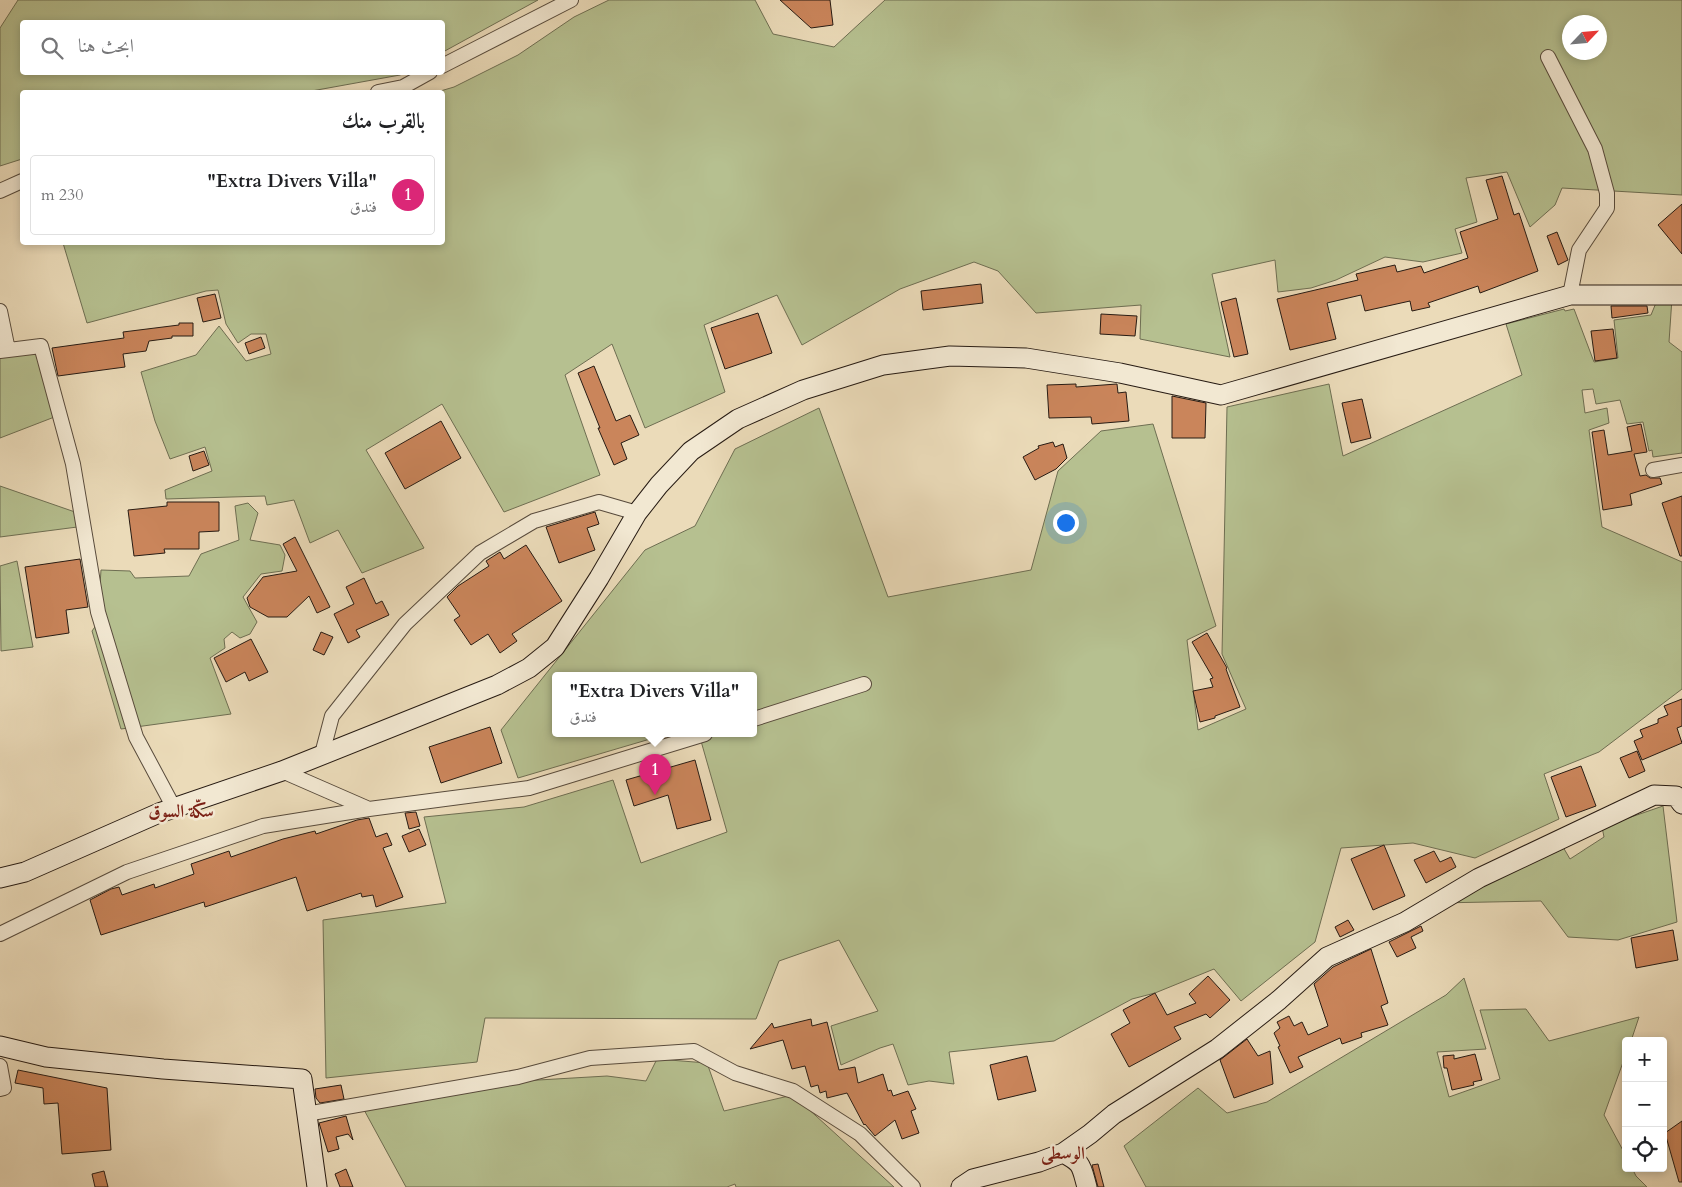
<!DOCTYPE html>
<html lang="ar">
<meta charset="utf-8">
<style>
:root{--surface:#fff;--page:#f6f6f6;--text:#202124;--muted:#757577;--line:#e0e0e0;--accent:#db2777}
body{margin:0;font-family:Cardo,Amiri,serif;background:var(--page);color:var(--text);direction:rtl}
.controls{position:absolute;right:15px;bottom:15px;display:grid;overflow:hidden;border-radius:5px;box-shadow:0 2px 8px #0003}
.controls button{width:45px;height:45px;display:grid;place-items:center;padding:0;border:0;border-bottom:1px solid var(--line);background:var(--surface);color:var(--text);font:25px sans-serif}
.compass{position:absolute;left:1562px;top:15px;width:45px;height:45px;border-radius:50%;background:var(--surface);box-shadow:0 2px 8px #0003;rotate:64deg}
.you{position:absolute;left:1065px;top:522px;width:18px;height:18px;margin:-12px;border:4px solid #fff;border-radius:50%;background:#1a73e8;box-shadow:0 0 0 8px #1a73e833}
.badge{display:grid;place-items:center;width:32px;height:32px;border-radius:50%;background:var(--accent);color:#fff;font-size:16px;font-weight:700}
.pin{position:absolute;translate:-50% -41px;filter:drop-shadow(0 1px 2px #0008)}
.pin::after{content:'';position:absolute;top:26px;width:18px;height:15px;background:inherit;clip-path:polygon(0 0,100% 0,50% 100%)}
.popup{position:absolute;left:552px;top:672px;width:205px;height:65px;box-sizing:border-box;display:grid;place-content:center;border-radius:5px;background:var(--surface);filter:drop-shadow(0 1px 4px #0005);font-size:16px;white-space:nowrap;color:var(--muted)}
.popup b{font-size:19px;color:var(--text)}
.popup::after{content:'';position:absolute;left:50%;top:100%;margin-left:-10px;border:10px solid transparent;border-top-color:var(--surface)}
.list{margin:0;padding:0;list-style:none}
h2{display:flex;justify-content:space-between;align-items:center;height:65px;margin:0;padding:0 20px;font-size:21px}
h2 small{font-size:16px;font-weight:400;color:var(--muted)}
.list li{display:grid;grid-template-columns:32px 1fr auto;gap:15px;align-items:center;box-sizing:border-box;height:80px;margin:0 10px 10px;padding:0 10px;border:1px solid var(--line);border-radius:5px}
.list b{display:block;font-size:19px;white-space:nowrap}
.list p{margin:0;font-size:16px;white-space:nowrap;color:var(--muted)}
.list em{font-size:16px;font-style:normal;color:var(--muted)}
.icon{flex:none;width:28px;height:28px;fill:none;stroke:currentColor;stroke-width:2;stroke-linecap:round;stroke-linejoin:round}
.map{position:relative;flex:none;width:1682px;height:1187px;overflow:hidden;direction:ltr}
.search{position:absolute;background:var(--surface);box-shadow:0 2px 8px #0003;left:20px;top:20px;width:425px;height:55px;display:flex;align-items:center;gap:12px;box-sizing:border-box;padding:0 18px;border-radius:5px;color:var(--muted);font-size:19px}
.panel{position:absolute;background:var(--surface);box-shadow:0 2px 8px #0003;left:20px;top:90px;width:425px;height:155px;border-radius:5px;direction:rtl}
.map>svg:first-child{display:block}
.green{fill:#b6c090;stroke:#6e6e52;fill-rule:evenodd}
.building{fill:#ca855b;stroke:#271b13}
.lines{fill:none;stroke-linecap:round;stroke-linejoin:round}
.street-casing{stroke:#584b3c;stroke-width:16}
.secondary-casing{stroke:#271b13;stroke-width:21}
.street{stroke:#f2e8d2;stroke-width:14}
.secondary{stroke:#f2e8d2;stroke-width:19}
.labels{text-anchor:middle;stroke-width:5;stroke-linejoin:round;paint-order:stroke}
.neighbourhood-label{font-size:18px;font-weight:bold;fill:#7a1f14;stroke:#f2e8d2}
</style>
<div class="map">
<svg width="1682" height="1187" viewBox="0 0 1682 1187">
<rect width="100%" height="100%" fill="#ebdbb9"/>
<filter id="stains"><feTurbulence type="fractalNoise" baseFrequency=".004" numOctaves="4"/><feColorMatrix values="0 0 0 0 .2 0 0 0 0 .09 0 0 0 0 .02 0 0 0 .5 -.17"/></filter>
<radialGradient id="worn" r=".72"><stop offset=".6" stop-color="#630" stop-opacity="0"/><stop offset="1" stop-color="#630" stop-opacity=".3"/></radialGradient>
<path class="green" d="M18 0H538L443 52 442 22H22V72L404 73 400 75 306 92H22V159L0 166V28Z
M609 0H755L773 34 834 47 885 0H1682V195L1562 188 1555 205 1530 227 1507 172 1466 178 1477 222 1455 229 1462 253 1423 262 1385 257 1336 280 1311 288 1278 292 1275 260 1212 274 1230 357 1140 339 1141 305 1036 313 998 271 974 262 900 289 802 345 777 295 704 325 725 392 645 428 612 344 565 375 600 475 504 512 442 404 366 450 424 548 362 573 338 530 310 543 294 500 267 505 265 496 166 499 165 490 212 471 205 447 170 459 155 421 141 372 196 355 219 326 246 361 271 354 266 334H251L238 343 226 324 218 290 206 291 87 323 63 243 442 242V92H437L454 87 518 55 574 17ZM1570 22H1600V52H1570Z
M1658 298H1672L1669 342 1682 352V453L1653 457 1652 450 1649 451 1643 422 1627 424 1620 400 1596 404 1593 389 1582 390 1585 413 1607 408 1609 423 1589 430 1602 527 1682 562V689L1599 752 1544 774 1559 819 1475 858 1413 843 1341 848 1315 942 1241 1001 1214 969 1155 993 1132 999 1054 1041 949 1052 954 1084 929 1081 908 1085 893 1044 880 1048 841 1065 831 1026 878 1011 839 940 779 961 756 1019 485 1018 477 1062 326 1078 323 920 446 903 424 817 524 807 613 780 641 863 727 832 699 734H754V676H556V734H667L518 778 501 730 645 550 695 526 735 449 819 408 888 597 1031 570 1058 471 1101 431 1153 424 1216 626 1187 640 1198 730 1246 709 1222 654 1227 407 1329 384 1343 456 1522 375 1506 324 1564 309 1565 311 1574 309 1594 362 1618 358 1614 320 1651 315Z
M36 352 57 416 0 438V355Z
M0 486 75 512 85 526 0 537Z
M248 503 258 513 250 540 280 545 285 555 282 571 261 574 243 597 257 622 250 634 240 638 232 632 224 639 225 648 210 658 231 714 121 729 92 631 97 624 124 673 99 600 101 570 130 571 135 578 189 576 201 554 239 540 235 506Z
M17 561 33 647 1 651 0 566Z
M1663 806 1677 922 1618 940 1568 937 1541 901 1438 903 1563 847 1570 859 1604 837 1602 827Z
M1464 978 1486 1049 1437 1052 1449 1097 1500 1079 1480 1010 1526 1009 1549 1041 1639 1017 1631 1041H1626V1054L1604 1115 1626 1156V1168H1632L1636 1176 1647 1187H1146L1124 1146 1198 1088 1227 1113 1267 1102 1446 995Z
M657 1059 707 1063 724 1111 793 1095 894 1187H736L735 1184 727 1187H406L363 1108 487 1083 607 1076 646 1081Z"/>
<path class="building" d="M780 0H830L833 25 811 28Z
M1502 176 1514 215 1519 213 1538 271 1480 293 1478 286 1428 303 1430 307 1412 311 1410 301 1365 311 1361 295 1327 303 1336 339 1290 350 1277 299 1358 280 1356 274 1395 265 1397 272 1421 266 1424 273 1468 258 1460 232 1498 219 1486 180Z
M1682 204V254L1658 225Z
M1557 232 1568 260 1558 265 1547 236Z
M981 284 983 303 923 310 921 291Z
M215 294 221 318 203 322 197 298Z
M1236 298 1248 354 1234 357 1221 302Z
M1611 306H1647L1648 313 1612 318Z
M758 313 772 353 725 369 711 328Z
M1101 314 1137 316 1135 336 1100 334Z
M179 323H193V336H172V338L149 341 146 351 123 354 125 367 58 376 52 348 124 338 123 332 179 325Z
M1613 329 1617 358 1595 361 1591 331Z
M261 337 265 348 249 354 245 343Z
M594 366 616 421 630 415 639 435 621 443 627 459 614 465 598 428H600L578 373Z
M1076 384V387L1117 384 1118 393 1126 392 1129 421 1092 424 1091 417 1049 418 1047 385Z
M1172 396 1206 403 1205 438H1172Z
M1362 399 1371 438 1351 443 1342 403Z
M441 421 461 458 405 489 385 453Z
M1641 424 1647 452 1634 454 1640 476 1646 475 1650 478H1660L1662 484 1630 494 1632 505 1603 510 1592 432 1604 430 1608 455 1632 451 1627 427Z
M1053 442 1055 447 1063 444 1067 458 1056 469 1035 480 1023 457 1039 448 1038 446Z
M204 451 209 465 193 471 189 456Z
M1682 496V556H1680L1662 503Z
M167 502H219V531L199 532V549H164L165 553 134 556 128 510 167 506Z
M595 512 599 524 587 528 595 550 559 563 546 527Z
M295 537 330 607 317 613 309 596 287 617H268L250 607 247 598 263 577 297 571 283 544Z
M526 545 562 601 512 634 517 641 500 653 488 634 471 645 454 620 460 616 447 597 458 586 489 566 486 561 500 552 504 559Z
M80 559 88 607 66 610 69 633 36 638 25 567Z
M364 578 376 604 382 601 389 615 356 630 360 637 348 643 334 614 354 604 346 587Z
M321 632 333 637 324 655 313 650Z
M1207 633 1227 668 1226 669 1240 707 1215 716V718L1200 722 1193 691 1213 687 1210 679 1213 678 1192 642Z
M251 639 268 672 249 681 245 672 226 682 214 658Z
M1682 699V726L1677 728 1682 743 1642 760 1634 741 1643 737 1640 730 1658 723V719L1668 715 1664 706Z
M490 727 502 763 441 783 429 747Z
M1637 751 1645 771 1629 778 1620 758Z
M695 760 711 820 677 829 668 795 634 806 626 780Z
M1581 766 1596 806 1566 817 1551 777Z
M416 812 420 826 409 829 405 813Z
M369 818 376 837 387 833 392 845 383 848 403 897 376 907 373 895 362 897 361 893 307 911 296 877 205 907 204 902 101 935 90 900 111 889 119 887 122 895 154 884 155 888 194 874 191 864 229 851 231 857 283 839 315 831 316 834 357 820Z
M419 829 426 845 409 852 402 836Z
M1384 845 1405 896 1373 910 1351 859Z
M1434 851 1440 862 1451 857 1456 867 1426 883 1414 860Z
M1348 920 1354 930 1340 937 1335 927Z
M1421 926 1423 931 1411 937 1416 948 1397 957 1389 942Z
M1673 930 1678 960 1636 968 1631 938Z
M1371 949 1388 1003 1381 1006 1388 1025 1361 1033 1362 1037 1342 1044 1340 1038 1298 1057 1303 1067 1290 1073 1278 1047 1280 1046 1274 1033 1280 1028 1277 1022 1289 1016 1294 1026 1302 1022 1308 1035 1328 1026 1314 984 1333 967Z
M1208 976 1230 1000 1210 1018 1206 1014 1174 1027 1181 1039 1129 1067 1111 1034 1130 1023 1123 1010 1155 993 1167 1015 1196 1003 1189 994Z
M811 1019 812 1026 827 1022 839 1070 855 1067 858 1083 883 1074 888 1091 891 1090 893 1096 908 1091 916 1109 911 1111 919 1133 902 1139 895 1120 875 1136 865 1124 864 1125 847 1093 827 1098 826 1091 820 1093 818 1085 811 1087 805 1066 792 1069 783 1040 750 1049 772 1023 774 1028Z
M1247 1039 1258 1056 1270 1051 1273 1084 1234 1098 1220 1060Z
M1475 1054 1482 1080 1473 1082 1474 1085 1452 1090 1447 1068H1444L1443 1056 1454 1055V1059Z
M1027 1056 1036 1091 998 1100 990 1065Z
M18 1070 107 1088 111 1150 62 1154 58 1103 44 1104 43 1088 15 1083Z
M341 1085 344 1099 320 1103 316 1098 315 1089Z
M346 1116 353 1140 348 1134 336 1137 339 1149 328 1152 319 1123Z
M1682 1121V1182H1679L1665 1133Z
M1098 1164 1104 1187H1098L1092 1165Z
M346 1169 353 1187H340L335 1174Z
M104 1171 108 1187H95L92 1174Z"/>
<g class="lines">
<g class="street-casing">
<path id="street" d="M1548 57 1595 149 1607 193V208L1579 250 1570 295
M442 66 571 0
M378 92 403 87 430 72
M0 191 22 181
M0 311 8 350
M0 351 41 346 73 464 98 612 136 737 174 808
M1653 470 1682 465
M754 719 864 684
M322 754 332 716 405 624 480 553 534 521 599 502 637 513
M282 771 369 809 529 788 705 734
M0 934 127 872 263 826 369 809
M0 1066 4 1088 0 1089
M306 1114 518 1077 590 1058 694 1051 735 1073 793 1091 860 1134 913 1187"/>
</g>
<g class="secondary-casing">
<path id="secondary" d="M0 878 25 872 159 813 282 771 497 685 529 668 555 647 599 578 637 513 659 485 691 451 738 419 803 390 883 365 950 356 1026 358 1120 373 1221 395 1570 295H1682
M0 1046 46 1057 163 1069 302 1079 317 1187
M1063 1153C1083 1163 1081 1166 1087 1187
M961 1187 973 1179 1039 1162 1063 1153 1090 1134 1114 1114 1217 1049 1279 1000 1327 957 1405 922 1479 878 1654 795 1676 796 1682 804"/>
</g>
<use href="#street" class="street"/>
<use href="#secondary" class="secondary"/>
</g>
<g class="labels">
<g class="neighbourhood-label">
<text x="181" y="817">سكّة السوق</text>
<text x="1063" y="1159">الوسطى</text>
</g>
</g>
<rect width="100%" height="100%" filter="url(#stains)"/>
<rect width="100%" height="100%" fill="url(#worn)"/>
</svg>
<div class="controls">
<button>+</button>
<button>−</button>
<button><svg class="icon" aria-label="locate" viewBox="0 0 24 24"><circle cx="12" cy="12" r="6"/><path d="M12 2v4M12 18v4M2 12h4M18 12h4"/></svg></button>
</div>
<svg class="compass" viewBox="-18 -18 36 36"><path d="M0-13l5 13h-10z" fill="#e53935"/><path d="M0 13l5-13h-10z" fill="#757577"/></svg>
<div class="you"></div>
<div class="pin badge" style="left:655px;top:795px">1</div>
<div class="popup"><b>&quot;Extra Divers Villa&quot;</b>فندق</div>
<div class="search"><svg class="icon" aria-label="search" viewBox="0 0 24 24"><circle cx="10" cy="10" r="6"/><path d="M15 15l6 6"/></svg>ابحث هنا</div>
<section class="panel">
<h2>بالقرب منك<small></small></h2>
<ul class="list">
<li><span class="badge">1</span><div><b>&quot;Extra Divers Villa&quot;</b><p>فندق</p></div><em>230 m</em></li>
</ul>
</section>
</div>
